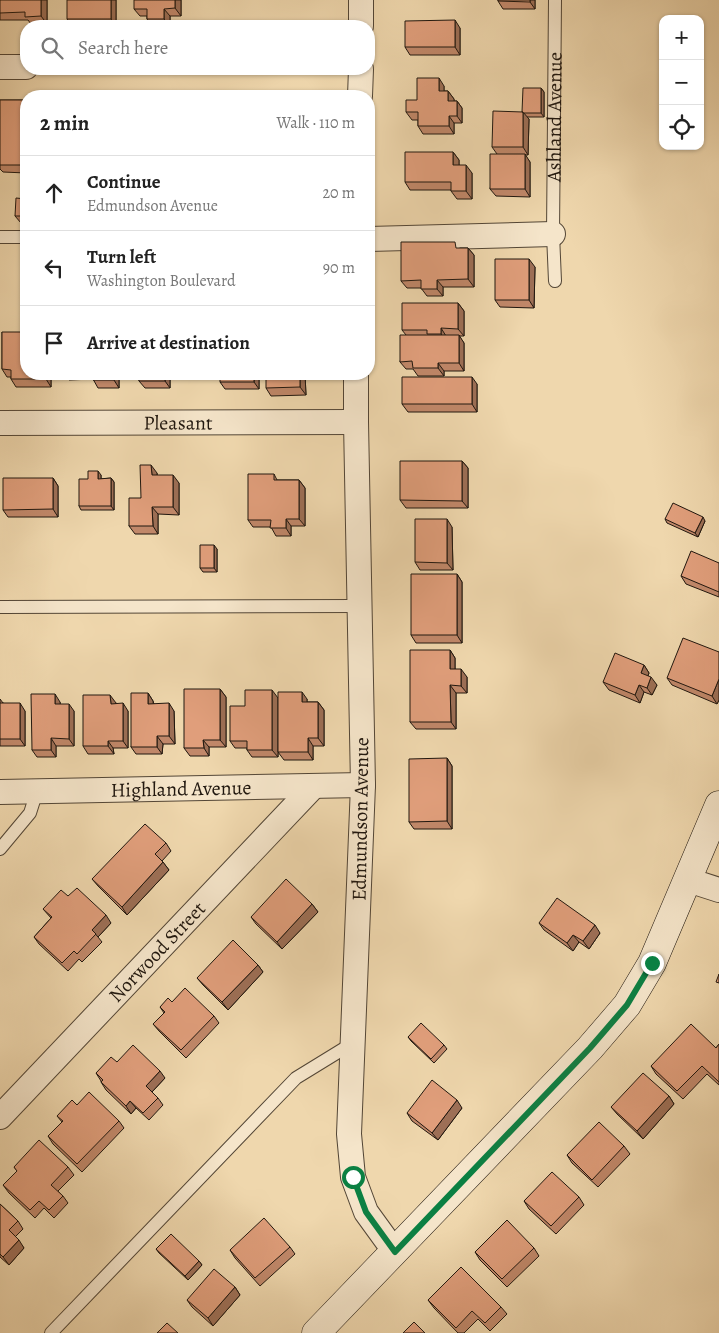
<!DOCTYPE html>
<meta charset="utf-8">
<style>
:root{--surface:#fff;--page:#f2f2f2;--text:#222;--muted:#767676;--line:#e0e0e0}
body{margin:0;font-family:Alegreya,serif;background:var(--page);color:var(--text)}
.controls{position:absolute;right:15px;top:15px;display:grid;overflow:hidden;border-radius:10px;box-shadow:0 1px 4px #0004}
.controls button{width:45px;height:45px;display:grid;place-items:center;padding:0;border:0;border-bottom:1px solid var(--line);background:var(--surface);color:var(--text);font:25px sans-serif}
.stop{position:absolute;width:15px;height:15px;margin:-11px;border:4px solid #0b8043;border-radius:50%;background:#fff}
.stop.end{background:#0b8043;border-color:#fff;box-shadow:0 1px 5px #0008}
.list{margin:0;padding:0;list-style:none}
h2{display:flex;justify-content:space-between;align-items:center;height:65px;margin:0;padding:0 20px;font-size:21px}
h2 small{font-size:16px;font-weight:400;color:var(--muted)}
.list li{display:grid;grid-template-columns:32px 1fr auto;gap:15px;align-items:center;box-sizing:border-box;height:75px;padding:0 20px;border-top:1px solid var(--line)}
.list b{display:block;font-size:19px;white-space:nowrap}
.list p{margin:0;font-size:16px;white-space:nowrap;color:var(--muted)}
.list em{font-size:16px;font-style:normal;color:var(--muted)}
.icon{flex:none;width:28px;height:28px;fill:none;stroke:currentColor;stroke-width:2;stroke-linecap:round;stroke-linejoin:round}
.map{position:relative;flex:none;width:719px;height:1333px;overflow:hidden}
.search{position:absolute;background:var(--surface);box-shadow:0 1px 4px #0004;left:20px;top:20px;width:355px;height:55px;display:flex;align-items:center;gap:12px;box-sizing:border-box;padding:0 18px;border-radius:20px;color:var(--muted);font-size:19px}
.panel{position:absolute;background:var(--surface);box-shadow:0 1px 4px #0004;left:20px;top:90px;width:355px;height:290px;border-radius:20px}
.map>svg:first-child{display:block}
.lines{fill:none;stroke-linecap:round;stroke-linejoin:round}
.lane-casing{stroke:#534636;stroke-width:14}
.street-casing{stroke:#534636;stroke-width:26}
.secondary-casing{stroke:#1f160e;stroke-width:29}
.lane{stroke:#f5e5ca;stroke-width:12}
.street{stroke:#f5e5ca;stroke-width:24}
.secondary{stroke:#f5e5ca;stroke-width:28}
.wall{fill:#c1886a;stroke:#1f160e}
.shaded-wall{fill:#9d6f56;stroke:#1f160e}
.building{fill:#e09e7b;stroke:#1f160e}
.route{stroke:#0b8043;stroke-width:6}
.labels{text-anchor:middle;stroke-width:4;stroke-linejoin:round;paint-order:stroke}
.street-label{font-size:20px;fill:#1f160e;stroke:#f5e5ca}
</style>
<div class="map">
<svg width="719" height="1333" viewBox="0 0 719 1333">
<rect width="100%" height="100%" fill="#efd7ad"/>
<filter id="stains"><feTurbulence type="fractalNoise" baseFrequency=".004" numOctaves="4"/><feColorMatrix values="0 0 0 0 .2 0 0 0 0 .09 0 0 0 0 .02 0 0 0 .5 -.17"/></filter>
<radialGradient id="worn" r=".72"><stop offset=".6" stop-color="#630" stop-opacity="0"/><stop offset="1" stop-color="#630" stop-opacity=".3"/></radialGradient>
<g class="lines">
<g class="lane-casing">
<g id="lane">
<path d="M0 237H26"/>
<path id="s1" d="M555 281 553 234 555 0"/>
<path d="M0 607 359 606"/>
<path d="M0 849 30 813 37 791"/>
<path d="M51 1333 296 1078 353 1043"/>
</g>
</g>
<g class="street-casing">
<g id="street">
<path d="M361 26V0"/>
<path d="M0 67H26"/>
<path d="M360 96 361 69"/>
<path d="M369 239 553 234"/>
<path d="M356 374V422L363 785 349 1134 353 1177 366 1212 395 1252"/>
<path id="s2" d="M0 423 356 422"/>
<path id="s3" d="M0 792 363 785"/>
<path d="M688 880 719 890"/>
<path id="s4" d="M0 1117 313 787"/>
</g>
</g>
<g class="secondary-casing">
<path id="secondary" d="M316 1333 590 1048 627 1005 652 963 719 805"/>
</g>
<use href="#lane" class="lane"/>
<use href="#street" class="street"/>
<use href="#secondary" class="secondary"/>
</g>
<path class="wall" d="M0 0H47V24H31L28 20H0Z
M116 0V26H72L67 19Z
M181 0V16H170V26H152L147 19V16H140L134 9Z
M498 0H535V9H503L498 1Z
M460 28V55H410L405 47Z
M444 86V91H448L454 99V101H457L462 108V123H454V134H423L418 126V120H412L406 112 417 100Z
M541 88 544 92V117H527L529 119 528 155H525L530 162V197L496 196 490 189 497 154 492 147 522 112Z
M0 100H26V173L3 172 0 169Z
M453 152 459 160V165L472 173V199H457L451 191V190H410L405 182Z
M26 199V224L21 223 15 216Z
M460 248H468L474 255V287H443V296H427L421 288H407L401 281Z
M535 267 534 308 500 307 495 300Z
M458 303 464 311V336H459L464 343V371H444V376H418L413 369H406L400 362 406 335 402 330Z
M2 332 26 374H57V376H51V387H16L11 379V377H7L2 369Z
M65 374H129V378H119V388H98L93 379 69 380Z
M139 374H185V379H170V388H145L139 381Z
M259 374V389H225L220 382Z
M305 374 306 395 271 396 266 388Z
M477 384V412H408L402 404Z
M462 461 468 468V508H406L400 500Z
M157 473V475L179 483V515L158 514V534H135L129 526 141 498Z
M274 474 277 480H299L305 488V526H291V536H276L271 527H253L248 520Z
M101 475V479L111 478 114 482V510H81L79 506 88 479Z
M53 478 58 486V517H8L3 510Z
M665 519 705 521 698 537 667 523Z
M452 527 453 570H420L415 562Z
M217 549V572H203L200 568Z
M719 563V597L686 584 681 576Z
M457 574 462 582V643H416L411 635Z
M450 650 455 658V669L467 677V693H456V729H416L410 722Z
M719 652V700L717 704 672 685 667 678Z
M644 665 649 673 648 676 657 685 652 695 644 692 640 703 609 690 603 682Z
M220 689 226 697V747H209V756H190L184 748Z
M148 693 153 701 154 704 174 711 175 744H163L162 754H136L131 747Z
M278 698V757H252L247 750V748H235L230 741 245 706Z
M0 699 3 703 25 711V746H0Z
M307 699V702H318L324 710V746H313V760H284L278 752Z
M60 702V704L74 711V746H56V757H37L32 750Z
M116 703 128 711V748H113L114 754H88L83 746Z
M447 758 452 766V829H414L409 822Z
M166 843 171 851 162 861 169 870 127 915 98 886 92 879Z
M68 896 111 923 98 937 102 942 82 962 79 959 68 971 39 944 34 937 51 918 43 909Z
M312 904 318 912 282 949 256 924 251 917Z
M539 923 600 933 589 949 579 942 573 951 544 930Z
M258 965 263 972 228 1010 203 985 197 978Z
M172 1002 214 1016 219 1023 186 1058 159 1031 153 1024 164 1013 160 1007Z
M408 1037 444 1045 447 1049 434 1063 411 1041Z
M719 1044V1085L707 1074 683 1099 656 1074 651 1066 716 1048Z
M117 1062 165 1078 152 1092 158 1098 163 1105 149 1120 136 1108 131 1114 106 1090 101 1082V1081L96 1073Z
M669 1096 674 1104 643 1139 617 1114 611 1107Z
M77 1105 119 1121 124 1128 82 1172 53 1144 48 1136 62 1122 57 1116Z
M462 1108 438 1140 412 1121 407 1113Z
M624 1146 630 1154 598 1187 572 1163 567 1155Z
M14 1167H68L74 1175 58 1191 63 1196 68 1203 54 1218 44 1208 35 1218 9 1193 3 1185 17 1171Z
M579 1197 584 1205 556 1234 529 1209 524 1201Z
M0 1204 18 1221 23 1229 15 1237 24 1248 9 1265 0 1257Z
M290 1247 295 1254 260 1286 235 1258 230 1250Z
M534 1248 539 1256 507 1287 480 1260 475 1252Z
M156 1249 199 1261 202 1265 188 1280 159 1253Z
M235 1287 240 1295 213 1326 192 1307 187 1300Z
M428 1300 501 1307 507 1314 490 1331 478 1319 464 1333H458L434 1308Z"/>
<path class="shaded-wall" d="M41 0H47V24L41 16Z
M111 0H116V26L111 19Z
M175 0H181V16L175 8Z
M530 0H535V9L530 2Z
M164 9 170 16V26L164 19Z
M455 20 460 28V55L455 47Z
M439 78 444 86V99L439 91Z
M541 88 544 92V117L541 113Z
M448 91 454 99V108L448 101Z
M457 101 462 108V123L457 116Z
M523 112 529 119 528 155 523 147Z
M449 116 454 123V134L449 126Z
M453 152 459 160V173L453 165Z
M525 154 530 162V197L525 189Z
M466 165 472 173V199L466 191Z
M468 248 474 255V287L468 279Z
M529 259 535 267 534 308 529 300Z
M437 280 443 287V296L437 289Z
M458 303 464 311V336L458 329Z
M441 328 446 336 447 342 441 334Z
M459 335 464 343V371L459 363Z
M438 363 444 371V376L438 368Z
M45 374H49L51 376V387L46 379Z
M114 374H117L119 378V388L114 380Z
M165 374H167L170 379V388L165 381Z
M181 374H185V379Z
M254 374H259V389L254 382Z
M300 374H305L306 395 300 387Z
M472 377 477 384V412L472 404Z
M462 461 468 468V508L462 501Z
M151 465 157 473V483L152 475Z
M98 471 101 475V483L98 479Z
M173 475 179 483V515L173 507Z
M53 478 58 486V517L53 509Z
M111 478 114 482V510L111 506Z
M299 480 305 488V526L299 519Z
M152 507 158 514V534L153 526Z
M703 517 705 521 698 537 695 533Z
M286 519 291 526V536L286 528Z
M447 519 452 527 453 570 447 563Z
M214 545 217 549V572L214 568Z
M457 574 462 582V643L457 635Z
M450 650 455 658V677L450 669Z
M644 665 649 673 646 680 641 673Z
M461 669 467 677V693L461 686Z
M651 677 657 685 652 695 647 688Z
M719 679V700L717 704 712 696Z
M450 685 456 693V729L451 722Z
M639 685 644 692 640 703 635 695Z
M220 689 226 697V747L220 740Z
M272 690 278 698V757L272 750Z
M302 692 307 699V710L302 702Z
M148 693 153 701 154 711 148 704Z
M55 694 60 702 61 711 55 704Z
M110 695 116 703V711L111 704Z
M318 702 324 710V746L318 738Z
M20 703 25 711V746L20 739Z
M123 703 128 711V748L123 741Z
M169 703 174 711 175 744 169 736Z
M69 704 74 711V746L69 739Z
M157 736 163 744 162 754 157 747Z
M51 738 56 746V757L51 750Z
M308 738 313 746V760L308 752Z
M203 740 209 747V756L204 748Z
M108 741 113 748 114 754 108 746Z
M447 758 452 766V829L447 821Z
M163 862 169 870 127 915 122 907Z
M312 904 318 912 282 949 277 942Z
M106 915 111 923 98 937 92 930Z
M595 925 600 933 589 949 583 941Z
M573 935 579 942 573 951 567 943Z
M258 965 263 972 228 1010 222 1002Z
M160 1071 165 1078 151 1093 146 1086Z
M669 1096 674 1104 643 1139 637 1131Z
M457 1100 462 1108 438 1140 432 1133Z
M130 1101 136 1108 131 1114 126 1106Z
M19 1240 24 1248 9 1265 3 1257Z
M199 1261 202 1265 188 1280 185 1276Z
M235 1287 240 1295 213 1326 208 1318Z"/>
<path class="building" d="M0 0H41V16L25 17V12L0 13Z
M67 0H111V19H67Z
M134 0H175V8L164 9V19H147V9H134Z
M498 0H530V2L498 1Z
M455 20V47H405V21Z
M417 78H439V91H448V101H457V116H449V126H418V112H406V100H417Z
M523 88H541V113H523V112H522Z
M0 100H26V165H0Z
M493 111 523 112V147H492Z
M405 152H453V165H466V191H451V182H405Z
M490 154H525V189H490Z
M16 198 26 199V216H15Z
M401 242H455L456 248H468V279L437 280V289H421V280L401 281Z
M495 259H529V300H495Z
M402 303H458V329L441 328V334H427V330H402Z
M2 332H26V374H45L46 379H11V370L2 369Z
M400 335H459V363H438V368H413L412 361 400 362Z
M93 374H114V380H93Z
M139 374H165V381H139Z
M220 374H254V382H220Z
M266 374H300V387L266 388Z
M402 377H472V404H402Z
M400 461H462V501L400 500Z
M140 465H151L152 475H173V507H152L153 526H129V498H141Z
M88 471H98V479L111 478V506H79V479H88Z
M248 474H274V480H299V519H286V528H270L271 520H248Z
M3 478H53V509L3 510Z
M673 503 703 517 695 533 665 519Z
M415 519H447V563L415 562Z
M200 545H214V568H200Z
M691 551 719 563V592L681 576Z
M411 574H457V635H411Z
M683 638 719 652V679L712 696 667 678Z
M410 650H450V669H461V686L450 685 451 722H410Z
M615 653 644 665 641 673 651 677 647 688 639 685 635 695 603 682Z
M184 689H220V740H203L204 748H184Z
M245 690H272V750H247V741H230V706H245Z
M278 692H302V702H318V738H308V752H278Z
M131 693H148V704L169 703V736H157V747H131Z
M31 694H55V704H69V739L51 738V750H32Z
M83 695H110L111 704 123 703V741H108V746H83Z
M0 703H20V739H0Z
M447 758V821L409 822V759Z
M145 824 166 843 155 854 163 862 122 907 92 879Z
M286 879 312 904 277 942 251 917Z
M77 888 106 915 92 930 96 934 77 954 74 951 62 963 34 937 52 917 43 909 61 890 68 896Z
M557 898 595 925 583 941 573 935 567 943 539 923Z
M233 940 258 965 222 1002 197 978Z
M719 974V983L716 982Z
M185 988 214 1016 181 1050 153 1024 165 1012 160 1007 168 998 172 1002Z
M421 1023 444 1045 431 1059 408 1037Z
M691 1024 716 1048 719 1044V1082L702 1066 677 1091 651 1066Z
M133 1045 160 1071 146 1086 158 1098 143 1113 130 1101 126 1106 101 1082 103 1080 96 1073 111 1057 117 1062Z
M643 1073 669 1096 637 1131 611 1107Z
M432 1080 457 1100 432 1133 407 1113Z
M89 1092 119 1121 77 1164 48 1136 63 1121 57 1116 72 1100 77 1105Z
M599 1122 624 1146 592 1180 567 1155Z
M39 1140 68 1167 51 1185 63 1196 49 1210 39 1201 30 1210 3 1185 17 1171 14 1167Z
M552 1172 579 1197 551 1226 524 1201Z
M0 1204 18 1221 9 1230 19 1240 3 1257 0 1254Z
M264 1218 290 1247 255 1278 230 1250Z
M507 1220 534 1248 502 1279 475 1252Z
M171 1234 199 1261 185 1276 156 1249Z
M461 1267 501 1307 485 1323 472 1311 456 1328 428 1300Z
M214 1269 235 1287 208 1318 187 1300Z
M414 1322 425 1333H403Z
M167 1323 178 1333H157Z"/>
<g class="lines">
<path class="route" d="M353 1177 366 1212 395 1252 590 1048 627 1005 652 963"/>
</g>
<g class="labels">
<g class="street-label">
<text dy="7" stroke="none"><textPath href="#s1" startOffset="164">Ashland Avenue</textPath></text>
<text dy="7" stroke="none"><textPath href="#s2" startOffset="178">Pleasant</textPath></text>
<text dy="7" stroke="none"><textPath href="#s3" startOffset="181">Highland Avenue</textPath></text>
<text transform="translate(360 819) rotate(-89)" y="7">Edmundson Avenue</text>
<text dy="7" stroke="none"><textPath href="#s4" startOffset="228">Norwood Street</textPath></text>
</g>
</g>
<rect width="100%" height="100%" filter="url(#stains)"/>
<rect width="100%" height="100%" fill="url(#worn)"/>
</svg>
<div class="controls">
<button>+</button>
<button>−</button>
<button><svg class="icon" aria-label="locate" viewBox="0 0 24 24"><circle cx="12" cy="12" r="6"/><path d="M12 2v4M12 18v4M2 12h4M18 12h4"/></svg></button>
</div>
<div class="stop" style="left:353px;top:1177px"></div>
<div class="stop end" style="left:652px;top:963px"></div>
<div class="search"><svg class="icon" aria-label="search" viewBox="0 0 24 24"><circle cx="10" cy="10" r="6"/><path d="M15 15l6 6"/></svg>Search here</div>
<section class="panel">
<h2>2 min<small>Walk · 110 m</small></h2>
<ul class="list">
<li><svg class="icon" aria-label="ahead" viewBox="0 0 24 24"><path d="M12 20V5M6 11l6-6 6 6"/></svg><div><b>Continue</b><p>Edmundson Avenue</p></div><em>20 m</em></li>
<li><svg class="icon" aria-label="left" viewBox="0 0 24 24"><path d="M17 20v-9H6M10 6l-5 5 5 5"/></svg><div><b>Turn left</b><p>Washington Boulevard</p></div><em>90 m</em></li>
<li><svg class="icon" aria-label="arrive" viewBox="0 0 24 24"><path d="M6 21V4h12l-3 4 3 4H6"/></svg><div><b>Arrive at destination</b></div></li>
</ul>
</section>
</div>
